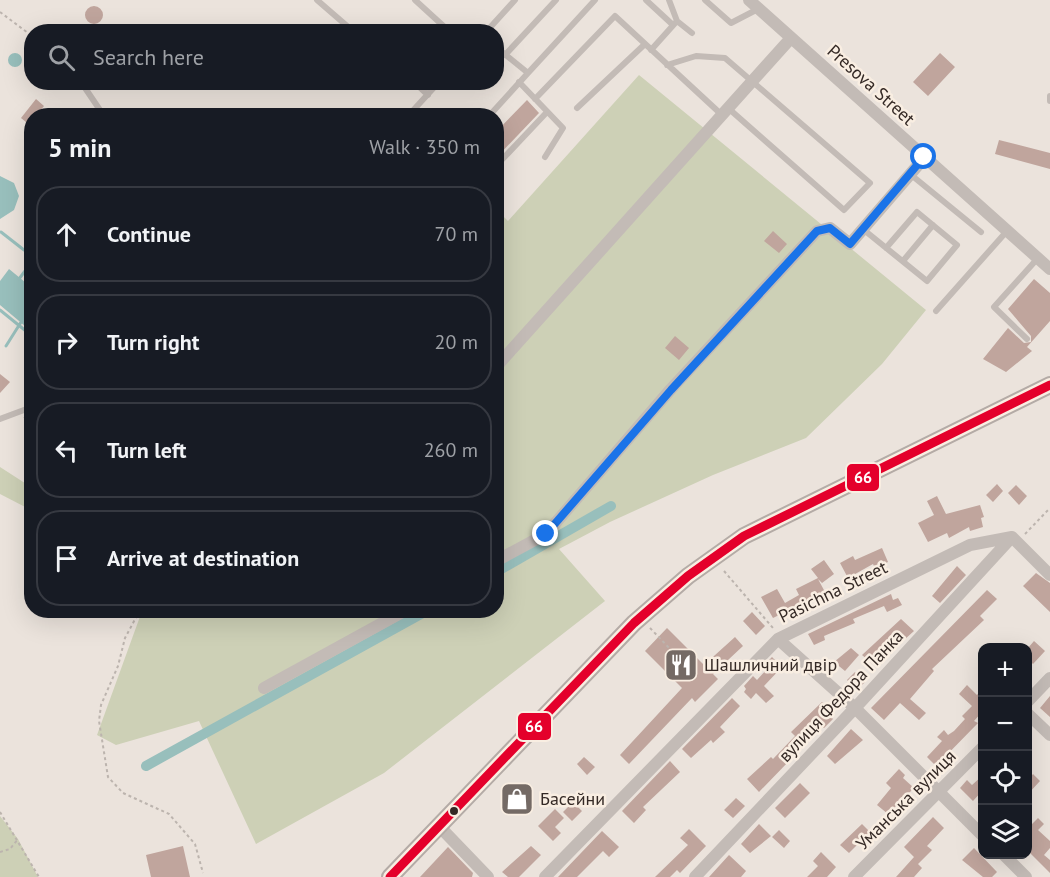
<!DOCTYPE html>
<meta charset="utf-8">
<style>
:root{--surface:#171b24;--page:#242831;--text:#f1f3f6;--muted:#9ea1a6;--line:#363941}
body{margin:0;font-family:"PT Sans",sans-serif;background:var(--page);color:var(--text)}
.controls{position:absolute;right:18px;bottom:18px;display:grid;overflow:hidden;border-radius:12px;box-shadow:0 6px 24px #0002}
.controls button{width:54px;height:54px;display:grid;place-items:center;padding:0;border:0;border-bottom:2px solid var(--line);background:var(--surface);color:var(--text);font:30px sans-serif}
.stop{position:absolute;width:18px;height:18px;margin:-14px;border:4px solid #1a73e8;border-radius:50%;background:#fff}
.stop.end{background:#1a73e8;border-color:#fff;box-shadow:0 2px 6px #0008}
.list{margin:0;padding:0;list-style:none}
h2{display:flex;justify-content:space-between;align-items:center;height:78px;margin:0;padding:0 24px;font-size:26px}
h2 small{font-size:20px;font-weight:400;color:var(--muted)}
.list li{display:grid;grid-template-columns:39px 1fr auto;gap:18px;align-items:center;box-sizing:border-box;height:96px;margin:0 12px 12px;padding:0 12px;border:2px solid var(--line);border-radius:24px}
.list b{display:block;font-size:22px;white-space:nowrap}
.list em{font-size:20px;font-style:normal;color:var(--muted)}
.icon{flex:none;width:33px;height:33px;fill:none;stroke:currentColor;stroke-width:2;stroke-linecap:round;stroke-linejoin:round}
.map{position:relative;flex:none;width:1050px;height:877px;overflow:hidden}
.search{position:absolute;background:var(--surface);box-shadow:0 6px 24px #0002;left:24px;top:24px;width:480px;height:66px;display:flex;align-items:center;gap:15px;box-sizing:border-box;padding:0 21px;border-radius:24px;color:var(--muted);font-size:22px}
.panel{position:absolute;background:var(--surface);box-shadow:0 6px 24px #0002;left:24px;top:108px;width:480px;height:510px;border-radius:24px}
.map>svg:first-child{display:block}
.green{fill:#cdd0b6}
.water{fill:#98bfbc}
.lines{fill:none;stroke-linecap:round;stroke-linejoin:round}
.stream{stroke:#98bfbc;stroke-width:3}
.canal{stroke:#98bfbc;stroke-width:10}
.building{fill:#c0a59d}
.path{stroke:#bcb4ae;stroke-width:2;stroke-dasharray:3 3;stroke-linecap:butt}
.service{stroke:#c3bbb6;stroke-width:6}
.minor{stroke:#c3bbb6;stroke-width:12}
.secondary{stroke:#b4aba6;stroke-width:18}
.bus-1-casing{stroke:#f9eee2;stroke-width:14}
.bus-1{stroke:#e4002b;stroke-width:9}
.route{stroke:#1a73e8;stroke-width:8}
.bus-dot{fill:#342925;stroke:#f9eee2;stroke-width:2}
.labels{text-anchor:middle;stroke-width:5;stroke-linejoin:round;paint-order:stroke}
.street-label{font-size:18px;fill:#342925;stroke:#f9eee2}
.poi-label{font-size:18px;fill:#342925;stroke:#f9eee2;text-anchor:start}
.line-badge{stroke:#f9eee2;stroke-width:2}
.badge-label{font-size:16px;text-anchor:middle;font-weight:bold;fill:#fff}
</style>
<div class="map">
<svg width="1050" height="877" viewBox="0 0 1050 877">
<rect width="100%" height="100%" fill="#ebe3dc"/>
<path class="green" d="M639 75 926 310 882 364 806 438 713 475 610 522 559 549 605 601 384 773 256 844 199 721 116 745 97 735 142 611 496 610 497 210 508 221Z
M0 467 31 487V510L0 494Z
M0 816 18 839 38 877H0Z"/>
<path class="water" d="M8 60a7 7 0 1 1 14 0a7 7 0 1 1-14 0Z
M0 176 14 183 19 196 14 210 0 219Z
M9 269 31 287V331L0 305V281Z"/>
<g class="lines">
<path class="stream" d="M1 232 24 250
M19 279 25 271 32 276
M0 310 32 336
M6 346 23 319"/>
<path class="canal" d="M496 572 611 506
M146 766 428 610"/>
</g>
<path class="building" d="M85 15a9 9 0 1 1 18 0a9 9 0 1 1-18 0Z
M940 53 955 67 928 96 913 82Z
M36 99 44 106 36 116H32V127L21 118Z
M527 100 539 113 496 158V132Z
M999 140 1050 153V169L995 154Z
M773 231 787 244 779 253 764 241Z
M1034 279 1050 293V321L1027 347 1032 351 1006 372 983 359 1008 328 1024 343 1031 342V336L1008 309Z
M675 336 689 348 679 360 665 348Z
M0 374 10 382 0 393Z
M997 484 1003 491 993 502 986 495Z
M1016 485 1027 496 1019 505 1008 493Z
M937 496 946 514 980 505 984 517 981 518 983 527 970 531 969 527 949 538 947 533 928 542 918 523 934 515 927 501Z
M882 548 888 562 875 568 873 564 848 578 840 563 853 556 855 560Z
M824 560 834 574 822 583 818 579 825 592 773 618 761 597 777 589 785 603 799 595 796 589 818 578 811 569Z
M957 566 966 575 940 603 932 596Z
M1036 573 1050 583V612L1023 586Z
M987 590 997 599 980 616 984 620 932 669 934 671 910 699 926 713 919 720 900 703 884 720 871 708Z
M891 594 893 600 898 598 902 605 887 612 884 606 853 619 855 623 824 636 825 640 814 645 808 634Z
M752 612 765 626 756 635 743 621Z
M901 619 914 631 875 666 862 655Z
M667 628 704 665 735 637 743 646 713 674 718 679 695 702 692 698 629 764 620 755 682 688 645 651Z
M1034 641 1045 651 1033 664 1028 659V648Z
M851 648 859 655 845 671 834 662Z
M772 657 782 667 764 686 774 696 766 703 756 693 751 699 744 692 746 689 744 686 753 676 757 680 768 668 765 664Z
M855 672 865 682 857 690 847 680Z
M967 685 977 695 982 689V712L974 721 978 723 936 766 927 757 942 741 937 737 944 730 948 735 954 731 965 719 962 716 972 706 959 694Z
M1050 696V717L1040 708Z
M732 698 740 706 720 727 725 732 713 743 711 740 691 758 682 749Z
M822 702 833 711 829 715 833 719 824 728 822 727 759 792 747 779 771 757 773 759 795 736 791 732Z
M851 729 863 740 835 764 827 756Z
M584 757 595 767 587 775 577 764Z
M670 761 680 772 643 807 646 810 634 823 622 811Z
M899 769 905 775 903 778 914 788 888 814 877 805 891 788 886 783Z
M1033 774 1040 781 1028 794V780Z
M982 776V791L973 801 960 788 967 780 972 785Z
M800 783 810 793 785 818 775 808Z
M736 798 745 806 733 818 724 810Z
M573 802 582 811 572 821 563 812Z
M555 809 564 818 555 827 561 833 553 841 538 826Z
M933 817 944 828 927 846 932 850 918 864 922 868 914 877H896L914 857 904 847Z
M1038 818 1044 824 1038 830 1050 841V848L1044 855 1050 860V873L1028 851V819L1032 824Z
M759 824 771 836 750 853 741 844Z
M862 824 870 832 849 853 840 845Z
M689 829 706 846 680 873 677 870 670 877H655L688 845 680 838Z
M779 830 790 841 784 848 772 837Z
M602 831 619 847 609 857 603 851 577 877H558Z
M183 846 190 877H151L146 855Z
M531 846 541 855 519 877H508L502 872Z
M448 847 473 873 472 877H420Z
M974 848 997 872 992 877H983L962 860Z
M821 852 836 867 827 877H807L818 866 813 861Z
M729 855 746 871 741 877H709Z"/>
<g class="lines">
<path class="path" d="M0 12 32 36
M24 417 32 423
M1025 534 1050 508
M724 571 773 628
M140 610 125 638 118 666 101 705 99 721 108 777 123 793 169 814 195 844 203 873
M650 628 696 676
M0 812 39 877
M0 852 10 849 18 839"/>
<path class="service" d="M317 0 354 32
M415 0 450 32
M646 0 673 25
M669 0 677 21
M705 0 731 23 758 9
M486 32 515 0
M496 47 528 73 595 0
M651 50 677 21 692 33
M505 55 556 0
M667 65 696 56 725 58 870 183 844 210 728 108
M81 82 104 116
M414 82 428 95
M519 82 563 128 545 157
M1050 96V101
M535 99 615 16 722 115
M577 108 645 44
M408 116 439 82
M489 116 528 73
M496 166 547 112
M910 174 981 232
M864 230 927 281 957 245 917 212 886 248
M903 261 933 225
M936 311 1007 231
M1027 339 994 307 1038 258
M0 419 32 407"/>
<path class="minor" d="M749 0 1050 269
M496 367 791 38
M1012 537 1050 575
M496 561 546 534 671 389 817 231 830 228 850 244 925 157
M778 639 855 708 982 835
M264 688 406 610
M1028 701 1050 678
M1028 714 1050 735
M439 826 488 877
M1003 854 1026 877
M545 877 778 639 970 545 1012 537
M695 877 855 708 1012 537
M854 877 982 748"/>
<path class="secondary" d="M390 877 634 623 688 576 744 536 1050 385"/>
<g class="bus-1-casing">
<path id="bus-1" d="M390 877 634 623 688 576 744 536 1050 385"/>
</g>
<use href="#bus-1" class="bus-1"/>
</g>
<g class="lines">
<path class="route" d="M546 534 671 390 817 231 830 228 850 244 924 157"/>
</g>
<defs>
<g id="restaurant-square" transform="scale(1.725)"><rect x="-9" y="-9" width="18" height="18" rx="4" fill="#746a65" stroke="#f9eee2"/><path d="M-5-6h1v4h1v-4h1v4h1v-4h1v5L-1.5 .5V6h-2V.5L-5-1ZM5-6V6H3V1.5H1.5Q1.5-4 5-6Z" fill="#fff"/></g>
<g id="shop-square" transform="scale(1.725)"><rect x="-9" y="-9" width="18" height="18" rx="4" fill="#746a65" stroke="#f9eee2"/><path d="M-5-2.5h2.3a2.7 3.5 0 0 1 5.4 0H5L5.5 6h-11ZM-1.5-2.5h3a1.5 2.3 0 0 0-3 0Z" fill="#fff"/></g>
</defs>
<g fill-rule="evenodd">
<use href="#restaurant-square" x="681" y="665"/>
<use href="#shop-square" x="517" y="799"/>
</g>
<circle class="bus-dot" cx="454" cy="811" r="5"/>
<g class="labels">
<g class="street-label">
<text transform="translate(871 85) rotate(42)" y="6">Presova Street</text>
<text transform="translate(833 592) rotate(-26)" y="6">Pasichna Street</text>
<text transform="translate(841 696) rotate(-47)" y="6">вулиця Федора Панка</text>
<text transform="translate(906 800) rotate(-45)" y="6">Уманська вулиця</text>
</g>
<g class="poi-label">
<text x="704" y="671">Шашличний двір</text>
<text x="540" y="805">Басейни</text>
</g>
</g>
<g class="line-badge">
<rect x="846" y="463" width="34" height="29" rx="6" fill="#e4002b"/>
<rect x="517" y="712" width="35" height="29" rx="6" fill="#e4002b"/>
</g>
<g class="badge-label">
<text x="863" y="483">66</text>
<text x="534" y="732">66</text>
</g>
</svg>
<div class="controls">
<button>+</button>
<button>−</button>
<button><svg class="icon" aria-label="locate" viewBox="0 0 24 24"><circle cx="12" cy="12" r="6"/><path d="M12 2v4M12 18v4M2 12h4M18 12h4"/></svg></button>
<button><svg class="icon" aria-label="layers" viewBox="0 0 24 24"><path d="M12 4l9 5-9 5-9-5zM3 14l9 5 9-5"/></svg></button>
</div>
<div class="stop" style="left:924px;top:157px"></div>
<div class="stop end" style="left:546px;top:534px"></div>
<div class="search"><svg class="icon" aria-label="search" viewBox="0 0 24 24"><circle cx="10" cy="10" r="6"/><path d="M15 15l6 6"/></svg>Search here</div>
<section class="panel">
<h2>5 min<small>Walk · 350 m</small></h2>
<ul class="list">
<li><svg class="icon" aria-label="ahead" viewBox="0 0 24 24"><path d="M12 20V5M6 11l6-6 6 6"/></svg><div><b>Continue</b></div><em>70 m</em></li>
<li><svg class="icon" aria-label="right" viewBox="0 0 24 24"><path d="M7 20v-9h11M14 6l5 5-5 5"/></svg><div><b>Turn right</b></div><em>20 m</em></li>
<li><svg class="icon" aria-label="left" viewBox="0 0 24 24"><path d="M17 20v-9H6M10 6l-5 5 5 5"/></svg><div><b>Turn left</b></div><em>260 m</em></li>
<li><svg class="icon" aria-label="arrive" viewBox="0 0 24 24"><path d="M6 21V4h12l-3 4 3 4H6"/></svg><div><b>Arrive at destination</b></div></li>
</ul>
</section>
</div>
